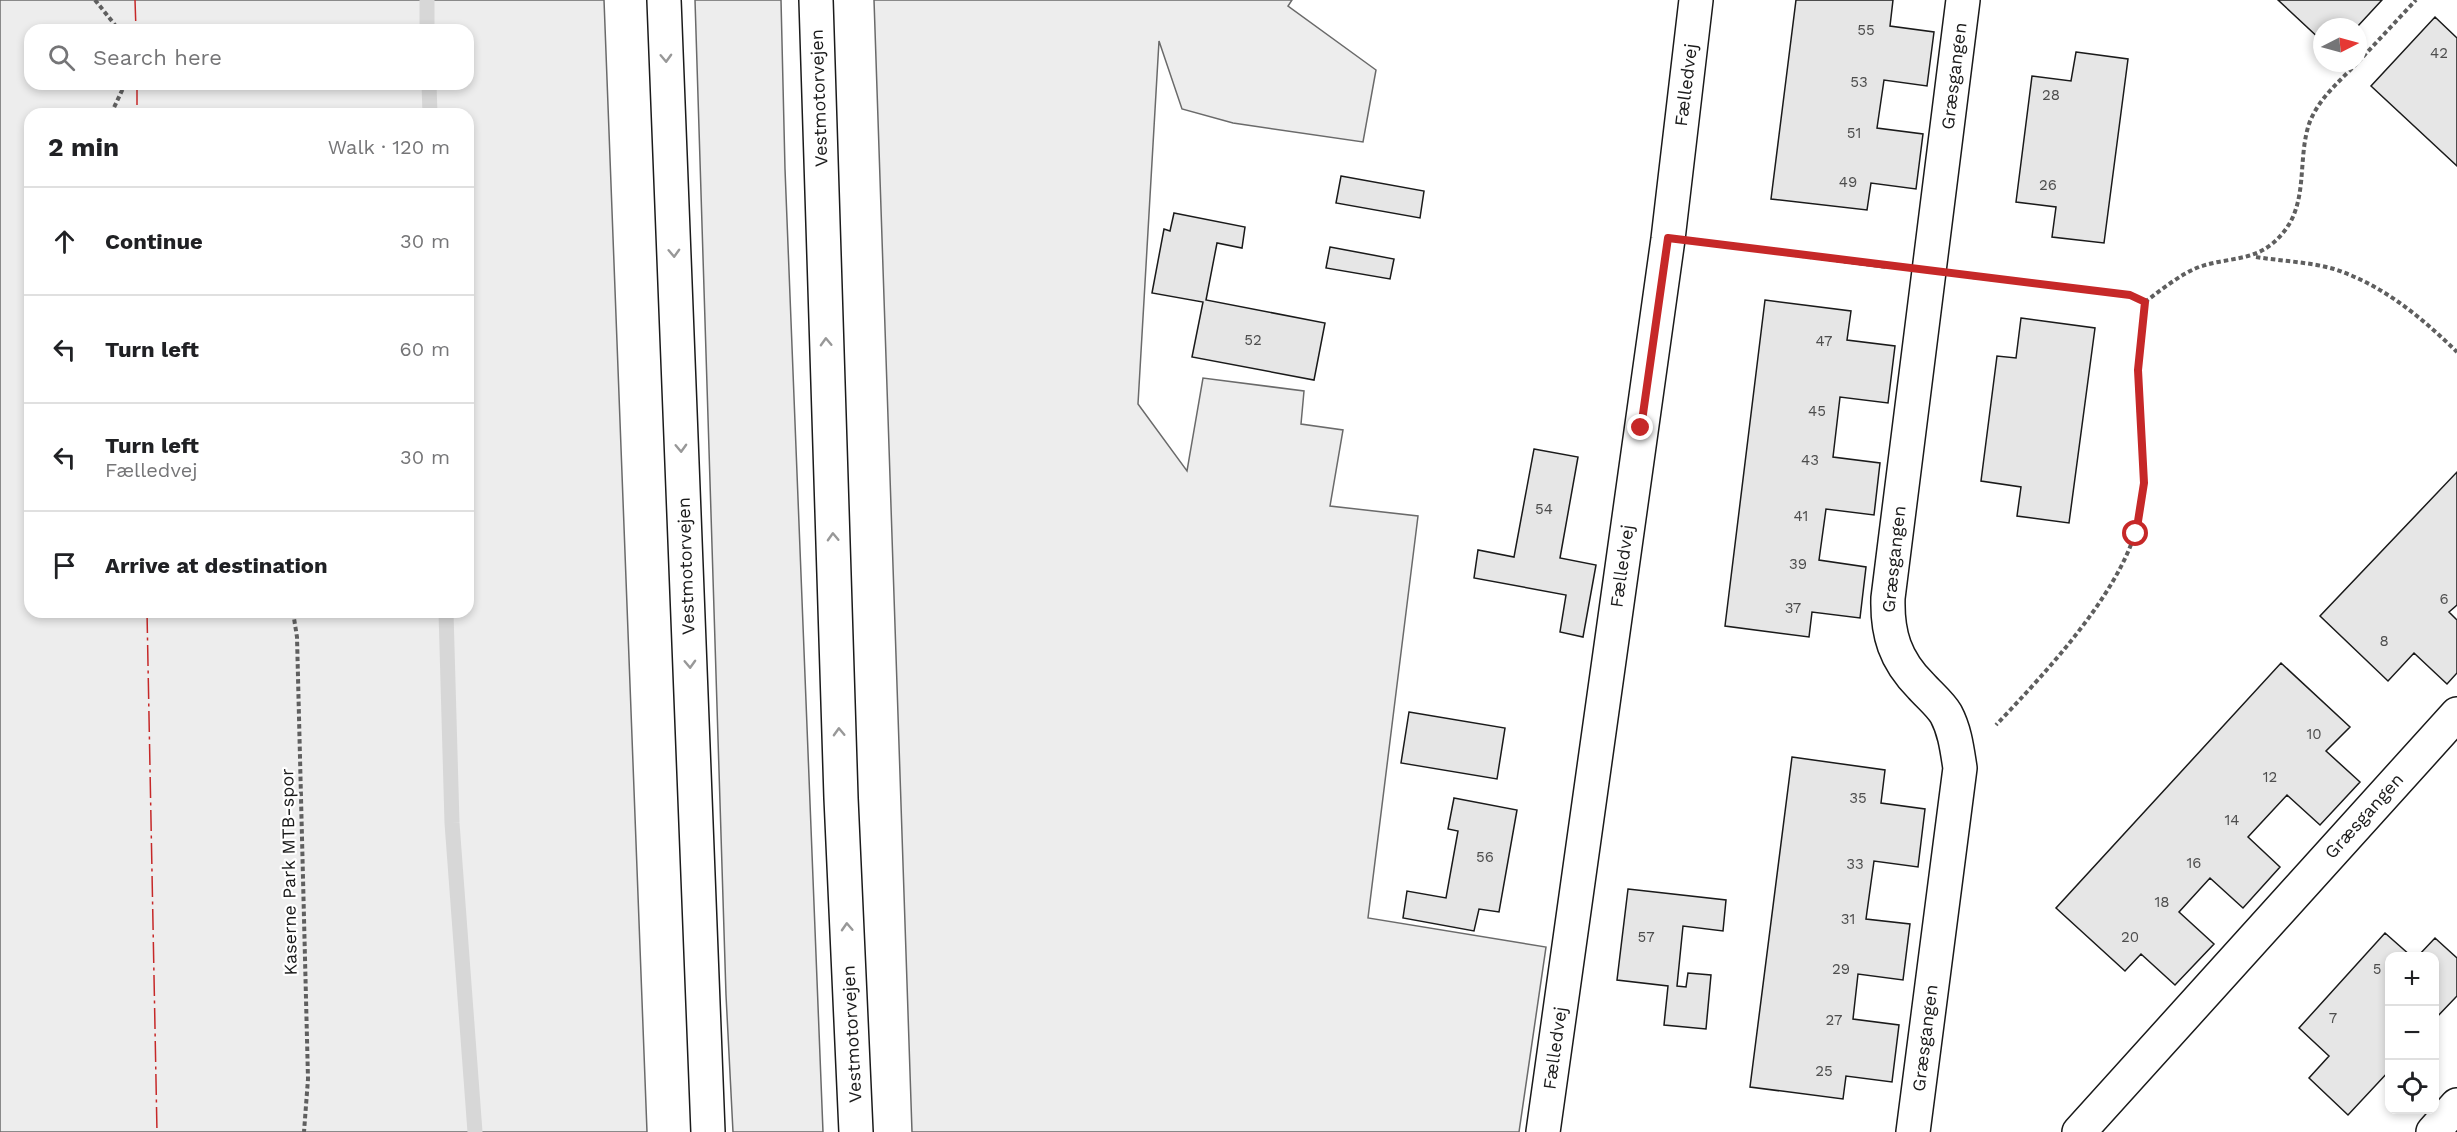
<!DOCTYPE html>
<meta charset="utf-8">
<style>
:root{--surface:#fff;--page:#f6f6f6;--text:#202124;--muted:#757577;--line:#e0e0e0}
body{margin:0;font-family:"Work Sans",sans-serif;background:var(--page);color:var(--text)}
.controls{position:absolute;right:18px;bottom:18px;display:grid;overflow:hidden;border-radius:12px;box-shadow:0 3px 9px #0003}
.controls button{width:54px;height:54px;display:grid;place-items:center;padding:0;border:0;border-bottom:2px solid var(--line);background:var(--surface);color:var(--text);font:30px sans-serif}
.compass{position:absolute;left:2313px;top:18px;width:54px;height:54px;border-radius:50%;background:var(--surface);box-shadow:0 3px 9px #0003;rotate:84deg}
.stop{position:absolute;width:18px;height:18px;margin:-14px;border:4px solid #c62828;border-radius:50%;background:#fff}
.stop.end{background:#c62828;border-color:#fff;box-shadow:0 2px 6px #0008}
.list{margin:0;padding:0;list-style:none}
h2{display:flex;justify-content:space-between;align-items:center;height:78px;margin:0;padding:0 24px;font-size:26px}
h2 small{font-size:20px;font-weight:400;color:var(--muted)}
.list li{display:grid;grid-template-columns:39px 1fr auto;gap:18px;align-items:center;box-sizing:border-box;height:108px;padding:0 24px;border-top:2px solid var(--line)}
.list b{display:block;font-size:22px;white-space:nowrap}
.list p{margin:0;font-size:20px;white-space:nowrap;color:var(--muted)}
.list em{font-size:20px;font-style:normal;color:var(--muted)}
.icon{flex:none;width:33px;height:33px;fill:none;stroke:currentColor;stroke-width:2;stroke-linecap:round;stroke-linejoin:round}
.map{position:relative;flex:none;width:2457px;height:1132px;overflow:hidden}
.search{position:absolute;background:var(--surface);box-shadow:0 3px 9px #0003;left:24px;top:24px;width:450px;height:66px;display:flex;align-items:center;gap:15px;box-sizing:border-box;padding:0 21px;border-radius:18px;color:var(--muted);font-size:22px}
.panel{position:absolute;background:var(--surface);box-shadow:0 3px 9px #0003;left:24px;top:108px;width:450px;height:510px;border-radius:18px}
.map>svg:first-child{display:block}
.built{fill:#ededed;stroke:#6a6a6a;stroke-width:1.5;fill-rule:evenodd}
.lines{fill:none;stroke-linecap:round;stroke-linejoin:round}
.stream{stroke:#d7d7d7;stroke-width:15}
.building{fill:#e6e6e6;stroke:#1a1a1a;stroke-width:1.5}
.minor-casing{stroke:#1a1a1a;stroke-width:36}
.motorway-casing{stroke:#1a1a1a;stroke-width:36}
.path{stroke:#5f5f5f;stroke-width:4;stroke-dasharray:4.5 3;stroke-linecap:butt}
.minor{stroke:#fff;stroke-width:33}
.motorway{stroke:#fff;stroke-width:33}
.power{stroke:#c62828;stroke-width:1.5;stroke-dasharray:21 4.5 3 4.5;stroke-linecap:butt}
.oneway{stroke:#989898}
.route{stroke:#c62828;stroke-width:8}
.labels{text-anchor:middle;stroke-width:4.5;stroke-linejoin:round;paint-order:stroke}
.number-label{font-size:15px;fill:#4d4d4d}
.street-label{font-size:18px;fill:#1a1a1a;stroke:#fff}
</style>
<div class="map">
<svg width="2457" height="1132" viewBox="0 0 2457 1132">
<rect width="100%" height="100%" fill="#fff"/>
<path class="built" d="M0 0H604L647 1132H0ZM30 30H468V84H30ZM30 114H468V612H30Z
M695 0H781L785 169 823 1132H733L726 995Z
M874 0H1292L1288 6 1376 70 1363 142 1233 123 1182 109 1159 41 1138 404 1187 471 1203 378 1304 391 1301 424 1343 430 1330 506 1418 516 1368 918 1546 947 1519 1132H912Z"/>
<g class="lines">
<path class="stream" d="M427 0V30
M429 84 430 114
M446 612 452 823 475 1132"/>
</g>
<path class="building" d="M1796 0H1893L1890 26 1934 32 1927 86 1884 80 1877 128 1923 134 1916 189 1871 183 1867 210 1771 199Z
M2278 0H2382L2357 27H2322V41Z
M2435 17 2457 38V166L2371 86Z
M2076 52 2128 59 2104 243 2052 237 2056 207 2016 202 2032 76 2071 81Z
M1341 176 1424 191 1420 218 1336 203Z
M1174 213 1245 227 1242 248 1217 243 1206 300 1325 323 1314 380 1192 357 1203 302 1152 293 1164 229 1170 231Z
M1330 247 1394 259 1390 279 1326 268Z
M1765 300 1851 311 1847 340 1895 346 1888 403 1840 397 1833 457 1880 463 1874 515 1826 509 1819 560 1866 567 1860 618 1812 612 1809 637 1725 626Z
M2021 318 2095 328 2069 523 2017 516 2021 487 1981 481 1997 356 2016 358Z
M1534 449 1578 457 1560 558 1596 565 1583 637 1560 632 1566 595 1474 578 1478 550 1514 557Z
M2457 472V605L2449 612 2457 620V673L2447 684 2414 653 2388 681 2320 616Z
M2281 663 2350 727 2326 751 2360 782 2320 825 2287 795 2248 837 2280 867 2243 908 2210 878 2179 912 2214 944 2175 985 2141 954 2125 971 2056 908Z
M1409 712 1505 728 1497 779 1401 763Z
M1792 757 1885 770 1881 803 1925 809 1918 867 1874 861 1866 919 1910 924 1903 980 1858 974 1853 1019 1899 1025 1892 1082 1846 1076 1843 1099 1750 1087Z
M1454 798 1517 810 1499 912 1479 909 1474 931 1403 918 1407 891 1446 898 1458 831 1448 829Z
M1628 889 1726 900 1723 931 1683 926 1677 986 1686 987 1688 973 1711 975 1706 1029 1664 1025 1668 986 1617 980Z
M2385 933 2411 956H2390V1070L2348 1115 2309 1078 2329 1056 2299 1028Z
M2435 938 2457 958V996L2434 1020V956H2418Z"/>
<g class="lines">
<g class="minor-casing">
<path id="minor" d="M1543 1132 1668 239 1696 0
M1913 1132 1960 768C1957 749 1955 731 1946 714 1940 704 1929 695 1921 686 1895 660 1887 634 1888 598L1963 0
M2079 1132 2457 714
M2433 1132 2457 1105"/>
</g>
<g class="motorway-casing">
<path id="motorway" d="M664 0 708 1132
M816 0 841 798 856 1132"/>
</g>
<path class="path" d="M95 0 119 30
M2358 62 2416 0
M111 114 125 84
M1710 244 1887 267
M2256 257C2281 261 2310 262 2334 269 2383 285 2421 317 2457 352
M1972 277 2131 295 2145 302C2143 325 2138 348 2138 371 2136 416 2147 463 2141 507 2132 582 2047 671 1996 725
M2145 302C2161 290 2179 275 2199 267 2230 256 2258 263 2282 234 2309 203 2297 161 2309 124 2318 99 2339 82 2357 63
M293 612 297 637 308 1079 304 1132"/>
<use href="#minor" class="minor"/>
<use href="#motorway" class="motorway"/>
<path class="power" d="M135 0 136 30
M137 84V114
M147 612 157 1132"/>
</g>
<defs><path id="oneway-chevron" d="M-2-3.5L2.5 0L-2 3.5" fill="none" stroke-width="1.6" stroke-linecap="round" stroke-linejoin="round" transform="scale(1.5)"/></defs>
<g class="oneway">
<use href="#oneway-chevron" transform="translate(666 58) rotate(88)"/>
<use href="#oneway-chevron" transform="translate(674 253) rotate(88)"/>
<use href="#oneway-chevron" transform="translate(826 342) rotate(-92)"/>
<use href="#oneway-chevron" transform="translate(681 448) rotate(88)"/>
<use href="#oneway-chevron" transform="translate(833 537) rotate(-92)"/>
<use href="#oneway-chevron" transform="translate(690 664) rotate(88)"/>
<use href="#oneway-chevron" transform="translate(839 732) rotate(-92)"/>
<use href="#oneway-chevron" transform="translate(847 927) rotate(-93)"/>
</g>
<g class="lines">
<path class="route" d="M1641 428 1668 238 2130 295 2145 302 2138 370 2144 483 2136 534"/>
</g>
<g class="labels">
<g class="number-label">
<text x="1866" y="35">55</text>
<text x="2439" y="58">42</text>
<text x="1859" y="87">53</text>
<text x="2051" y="100">28</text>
<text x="1854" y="138">51</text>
<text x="1848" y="187">49</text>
<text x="2048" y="190">26</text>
<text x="1253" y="345">52</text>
<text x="1824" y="346">47</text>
<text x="1817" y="416">45</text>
<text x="1810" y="465">43</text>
<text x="1544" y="514">54</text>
<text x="1801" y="521">41</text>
<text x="1798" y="569">39</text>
<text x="2444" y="604">6</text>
<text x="1793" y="613">37</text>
<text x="2384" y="646">8</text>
<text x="2314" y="739">10</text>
<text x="2270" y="782">12</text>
<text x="1858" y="803">35</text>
<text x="2232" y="825">14</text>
<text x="1485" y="862">56</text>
<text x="2194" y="868">16</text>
<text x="1855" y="869">33</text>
<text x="2162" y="907">18</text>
<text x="1848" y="924">31</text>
<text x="1646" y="942">57</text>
<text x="2130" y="942">20</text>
<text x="1841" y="974">29</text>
<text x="2377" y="974">5</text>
<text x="2333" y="1023">7</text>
<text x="1834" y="1025">27</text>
<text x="1824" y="1076">25</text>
</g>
<g class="street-label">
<text transform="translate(1954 76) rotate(-83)" y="6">Græsgangen</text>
<text transform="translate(1686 85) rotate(-83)" y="6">Fælledvej</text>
<text transform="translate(819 98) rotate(-92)" y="6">Vestmotorvejen</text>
<text transform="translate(1894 559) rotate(-84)" y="6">Græsgangen</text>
<text transform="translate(686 566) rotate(-92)" y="6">Vestmotorvejen</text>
<text transform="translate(1622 566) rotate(-82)" y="6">Fælledvej</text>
<text transform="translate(2364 816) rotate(-48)" y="6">Græsgangen</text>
<text transform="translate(289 872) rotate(-91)" y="6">Kaserne Park MTB-spor</text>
<text transform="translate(852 1034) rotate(-93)" y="6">Vestmotorvejen</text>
<text transform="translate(1925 1038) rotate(-83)" y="6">Græsgangen</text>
<text transform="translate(1555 1048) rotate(-82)" y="6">Fælledvej</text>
</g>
</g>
</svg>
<div class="controls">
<button>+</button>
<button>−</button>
<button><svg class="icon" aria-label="locate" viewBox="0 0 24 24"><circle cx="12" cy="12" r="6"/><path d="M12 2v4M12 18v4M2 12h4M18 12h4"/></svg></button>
</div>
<svg class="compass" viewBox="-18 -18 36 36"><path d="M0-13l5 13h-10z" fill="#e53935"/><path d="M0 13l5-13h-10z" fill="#757577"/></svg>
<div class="stop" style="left:2136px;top:534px"></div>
<div class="stop end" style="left:1641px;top:428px"></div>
<div class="search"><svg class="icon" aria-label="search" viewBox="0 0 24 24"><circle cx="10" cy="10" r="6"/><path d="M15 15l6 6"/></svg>Search here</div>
<section class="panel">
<h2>2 min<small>Walk · 120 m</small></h2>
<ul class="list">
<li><svg class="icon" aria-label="ahead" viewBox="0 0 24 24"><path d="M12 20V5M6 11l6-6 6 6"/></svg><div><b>Continue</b></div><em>30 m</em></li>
<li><svg class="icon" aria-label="left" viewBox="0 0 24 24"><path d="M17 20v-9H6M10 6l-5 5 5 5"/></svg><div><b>Turn left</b></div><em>60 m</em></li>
<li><svg class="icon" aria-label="left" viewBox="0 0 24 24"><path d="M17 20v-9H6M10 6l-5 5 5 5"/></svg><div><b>Turn left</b><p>Fælledvej</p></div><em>30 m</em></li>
<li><svg class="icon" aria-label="arrive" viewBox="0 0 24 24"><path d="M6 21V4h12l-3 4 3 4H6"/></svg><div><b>Arrive at destination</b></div></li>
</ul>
</section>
</div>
